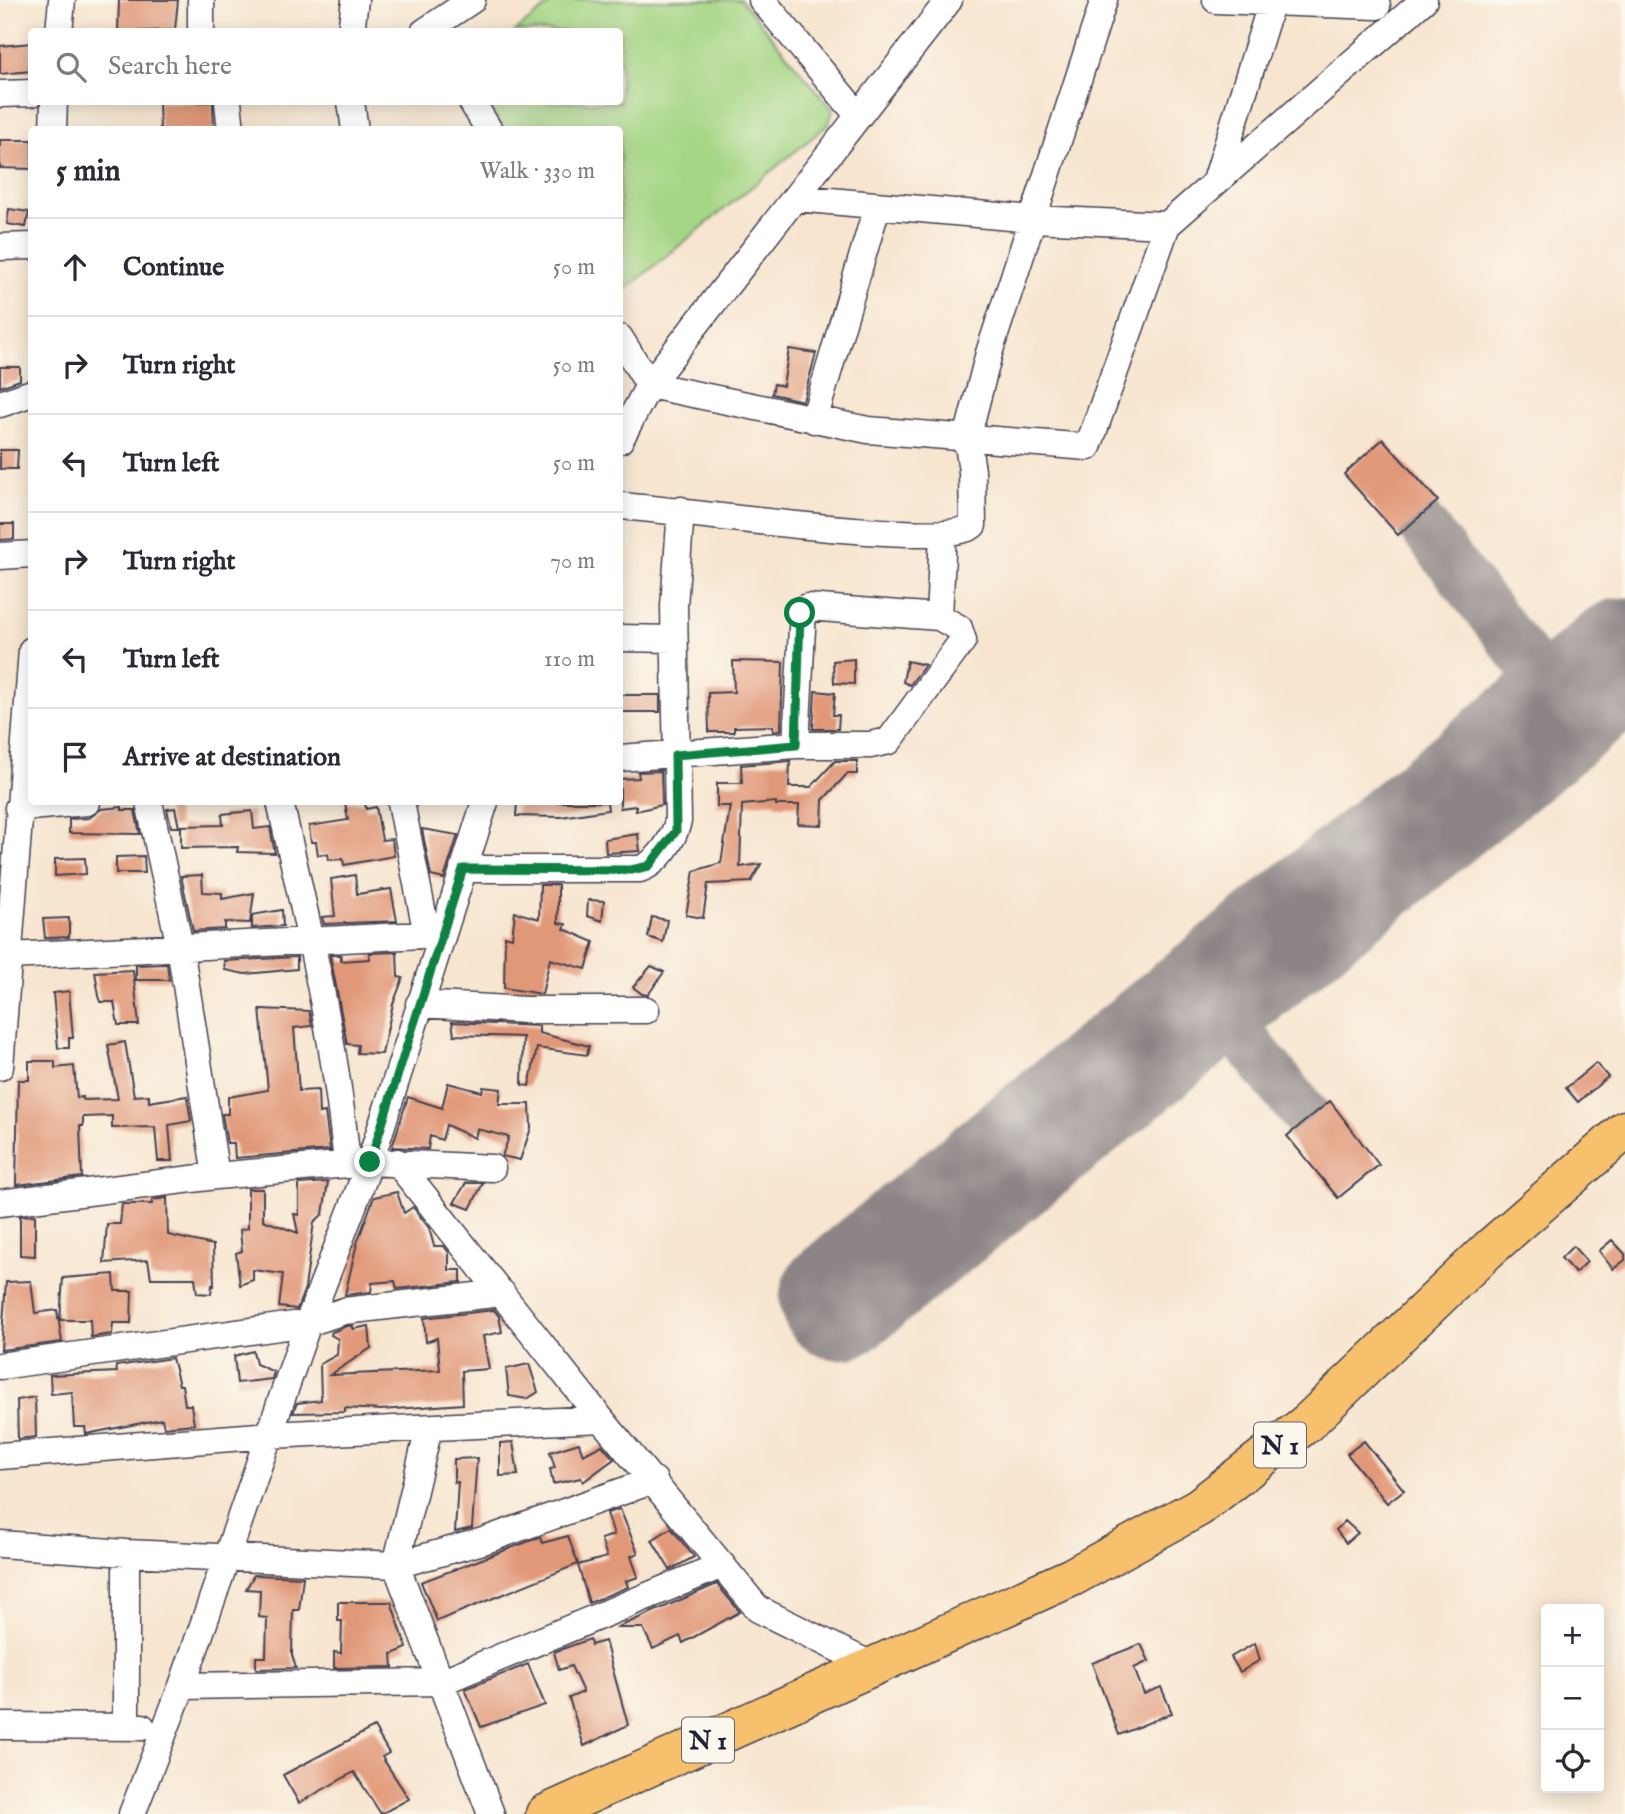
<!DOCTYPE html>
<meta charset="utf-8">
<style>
:root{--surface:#fff;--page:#f7f7f7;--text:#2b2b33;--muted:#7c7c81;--line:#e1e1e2}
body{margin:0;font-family:"IM FELL English",serif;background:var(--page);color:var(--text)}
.controls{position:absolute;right:21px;bottom:21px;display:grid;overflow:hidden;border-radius:7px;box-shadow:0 4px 18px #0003}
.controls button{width:63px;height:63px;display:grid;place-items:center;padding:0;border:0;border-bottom:2px solid var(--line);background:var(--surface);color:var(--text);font:35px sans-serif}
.stop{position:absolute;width:21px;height:21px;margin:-16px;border:5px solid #0b8043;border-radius:50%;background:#fff}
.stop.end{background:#0b8043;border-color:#fff;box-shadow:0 2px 7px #0008}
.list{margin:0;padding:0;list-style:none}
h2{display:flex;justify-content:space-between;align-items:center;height:91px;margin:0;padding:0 28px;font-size:30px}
h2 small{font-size:23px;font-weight:400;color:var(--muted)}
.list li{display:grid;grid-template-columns:46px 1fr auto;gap:21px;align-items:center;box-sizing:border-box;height:98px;padding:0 28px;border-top:2px solid var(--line)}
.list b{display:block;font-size:26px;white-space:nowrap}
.list em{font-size:23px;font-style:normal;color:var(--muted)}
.icon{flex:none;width:38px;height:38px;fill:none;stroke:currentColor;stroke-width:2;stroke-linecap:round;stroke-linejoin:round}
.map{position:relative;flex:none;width:1625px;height:1814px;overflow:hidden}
.search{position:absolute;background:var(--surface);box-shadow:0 4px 18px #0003;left:28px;top:28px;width:595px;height:77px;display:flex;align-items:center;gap:18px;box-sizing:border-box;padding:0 24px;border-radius:7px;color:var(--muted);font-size:26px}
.panel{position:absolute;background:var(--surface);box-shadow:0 4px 18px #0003;left:28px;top:126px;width:595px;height:679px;border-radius:7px}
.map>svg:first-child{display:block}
.green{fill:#a5d685;stroke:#647c60;stroke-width:2}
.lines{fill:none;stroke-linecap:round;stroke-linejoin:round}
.taxiway{stroke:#8c8485;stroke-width:49}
.runway{stroke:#8c8485;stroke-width:121}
.building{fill:#e19878}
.minor-casing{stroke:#423f51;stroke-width:29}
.highway-casing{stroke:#423f51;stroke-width:41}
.minor{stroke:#fff;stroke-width:26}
.highway{stroke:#f7c06c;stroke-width:38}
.route{stroke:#0b8043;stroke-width:9}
.labels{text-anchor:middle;stroke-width:5;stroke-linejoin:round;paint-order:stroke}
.shield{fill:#fbf7ec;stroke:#636270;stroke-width:2}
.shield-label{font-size:26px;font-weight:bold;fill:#22223b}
</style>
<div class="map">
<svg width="1625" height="1814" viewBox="0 0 1625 1814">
<rect width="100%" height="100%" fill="#fbf7ec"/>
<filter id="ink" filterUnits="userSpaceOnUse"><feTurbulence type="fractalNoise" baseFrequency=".0143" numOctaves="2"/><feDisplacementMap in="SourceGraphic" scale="14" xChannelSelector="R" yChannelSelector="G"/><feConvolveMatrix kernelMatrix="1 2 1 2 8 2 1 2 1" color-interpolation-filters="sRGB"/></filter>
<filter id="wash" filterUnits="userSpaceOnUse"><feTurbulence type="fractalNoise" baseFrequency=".00686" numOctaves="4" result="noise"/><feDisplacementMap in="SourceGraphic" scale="28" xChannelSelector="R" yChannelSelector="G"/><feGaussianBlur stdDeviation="1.57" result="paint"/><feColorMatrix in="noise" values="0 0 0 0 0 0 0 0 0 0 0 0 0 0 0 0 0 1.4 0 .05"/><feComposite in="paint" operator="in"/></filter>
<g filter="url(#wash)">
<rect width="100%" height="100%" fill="#f7e5cf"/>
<path class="green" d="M556 0H741L833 110 829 124 620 294V130L503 129 487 102H620V32L515 31Z"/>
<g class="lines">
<path class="taxiway" d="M1417 519 1564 708
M1210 997 1308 1118"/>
<path class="runway" d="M840 1299 1625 658"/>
</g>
<g id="blocks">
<path class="building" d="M119 0H178L175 30 118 32Z
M32 43V71L0 74V46Z
M159 102H213L214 130H160Z
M0 140H32V169L0 168Z
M9 209 29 212 26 227 7 224Z
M789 349 816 353 803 401 772 394 774 384 783 386Z
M0 367H20V380L0 387Z
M1383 439 1438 501 1398 535 1344 474Z
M0 450H18L17 469H0Z
M0 524H14V539L0 540Z
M854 659V684L834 683 833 661Z
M733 661 783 662 781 730 773 731V726L734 727V732H709L708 693 734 692Z
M907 661 925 665 910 685 903 682Z
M815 691 835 693 833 715H839L838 729H813Z
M620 695H660V712H620Z
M790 761 789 787H811L835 761H857V774H847L823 800 822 825 798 824 799 805H776V802L742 805 740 867 761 864 751 882 708 884 703 918 686 915 694 871 721 863 730 806H717V783H742L741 765Z
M661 771 662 805 636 811V806L620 808V779L639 778 638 772Z
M345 802H365L366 809 376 807 382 840 392 839 394 856 344 865 343 859 329 860 328 854 318 855 316 842H311L309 826 348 820Z
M517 802H607L608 810 561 817 516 816Z
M122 807V810H135L140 834 69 833V819L89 818 101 809Z
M175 808 179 827H171L167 809Z
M252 811 254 829 270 827 275 853 237 852 238 847 181 848V826L223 825 222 814Z
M422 829 458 835 444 879 431 876Z
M638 834 640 851 606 853 605 839Z
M116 857 144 856 145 873H116Z
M85 858 86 874 55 876V859Z
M202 875 203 892 222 893V899L254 893 250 923 225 922V929L193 931 181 876Z
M355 875 357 894 391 889 397 921 324 924 322 917 335 916 331 879Z
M540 885H558V923L566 924 564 929 594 942 586 969 550 959 542 994 504 988 505 936 512 938 515 912 539 919Z
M588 900 604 901 602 921 587 916Z
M282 910 283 926 252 928V915Z
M652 917 667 920 663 942 648 937Z
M69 918V937L45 938 43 919Z
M397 952 398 977 403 978 393 1004 382 1054 357 1053 358 1045 347 1044 330 955H341V961L370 959 369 953Z
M297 957V969L245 974 225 970 224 961Z
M167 964 169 980H136V965Z
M651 966 664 972 648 995 642 994 633 987Z
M133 970 139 1025H118L114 1002H100L95 972Z
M69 991 73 1038H69V1048H58L53 993Z
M260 1009 309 1011 312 1026 294 1028 299 1091 318 1090 319 1113 325 1112 330 1150 235 1158 234 1143H227L222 1114H228V1097L268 1090Z
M452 1022 539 1026V1033L589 1046 587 1055 537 1048 529 1086 522 1085 523 1037 454 1035Z
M125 1042 134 1096 149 1095V1102L187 1096 191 1121 169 1125 172 1161H158L155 1127 112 1128V1116L83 1117V1126H80L82 1177 16 1185 18 1080H29V1061H55V1068L74 1066 77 1098 83 1097V1100L118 1099 108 1045Z
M1596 1063 1608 1077 1578 1102 1566 1088Z
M448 1083 482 1092 483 1087 501 1089 499 1104H530L531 1128 520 1160 502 1156 509 1137 477 1129 475 1138 446 1125 442 1140 430 1136 428 1149 392 1147 408 1097 442 1108Z
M1330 1101 1379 1165 1338 1198 1287 1136Z
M328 1182 323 1214 314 1222 305 1288 297 1309 279 1307 283 1274 253 1270V1280L240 1285 236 1253 242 1251 240 1230 248 1228V1189H263V1220L298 1233 294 1214 299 1215V1184Z
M466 1183H483L470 1209 454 1203Z
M397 1192 404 1213 413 1207 429 1228 434 1246H444L449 1253V1270H461V1282L397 1289 395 1281 372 1283 371 1292 345 1295 357 1243 374 1197Z
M167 1198 168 1235 213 1245 214 1286 212 1285 211 1294 197 1293 195 1278H151L148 1260 104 1263 107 1224H120L122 1204H152V1200Z
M35 1215V1256L20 1255V1216Z
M1612 1240 1625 1254V1260L1613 1269 1599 1251Z
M1573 1246 1587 1262 1575 1273 1561 1258Z
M114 1274 115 1291H132L131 1323H113L112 1334 91 1337 90 1320H60L63 1278Z
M31 1281 35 1313 57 1310 62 1342 1 1350 6 1282Z
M494 1310 499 1316 502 1332 483 1336 489 1369 462 1371 463 1404 381 1410 345 1408V1412L293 1413 297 1403 321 1400 320 1364 337 1355 338 1339 331 1335 332 1332 347 1326H353V1329L369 1326 371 1348 330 1375 440 1370 437 1338 426 1342 424 1318Z
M253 1351 256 1364 274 1372 272 1379 237 1383 234 1356Z
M172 1358 179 1385H182L185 1405H191L194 1424 164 1427 162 1419 86 1434 85 1427H74L72 1392 51 1394 50 1375 117 1372 116 1366Z
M529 1364 538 1392 527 1399 509 1396 506 1369Z
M35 1397 36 1437 18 1439 17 1400Z
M1364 1441 1404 1490 1387 1503 1347 1454Z
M513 1442 518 1475 500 1476V1443Z
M579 1443 583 1455 602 1445 614 1459 583 1482 581 1478 553 1484 550 1469 555 1468 550 1452Z
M477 1458 472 1528 455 1532 458 1482 454 1483V1459Z
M620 1509 638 1553 631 1556 638 1577 626 1581 628 1587 589 1603 578 1565 607 1557 601 1539 614 1535 607 1513Z
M1345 1521 1358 1533 1346 1543 1336 1530Z
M671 1528 694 1557 670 1570 652 1540Z
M568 1536 578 1564 437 1621 421 1582 540 1537 542 1543Z
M254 1575 303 1577 299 1610H293L292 1655 296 1668 256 1669V1657H266L267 1618 259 1617 260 1590 246 1589Z
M717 1584 740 1612 683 1643 680 1636 653 1649 643 1628H616Z
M338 1602H391L407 1648 392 1654 393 1667 334 1668V1652L341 1653 342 1621H338Z
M590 1639 591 1645 605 1641 628 1725 584 1746 569 1698 583 1692 571 1666 559 1670 554 1652Z
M1255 1643 1260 1660 1240 1672 1231 1657Z
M1141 1644 1149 1661 1134 1668 1144 1694 1161 1687 1172 1713 1119 1735 1092 1663Z
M528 1664 545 1705 481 1727 465 1689Z
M374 1727 389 1753 382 1757 409 1799 381 1814 354 1772 299 1803 283 1775Z"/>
</g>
</g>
<g filter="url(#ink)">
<use href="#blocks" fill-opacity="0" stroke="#423f51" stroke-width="2"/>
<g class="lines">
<g class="minor-casing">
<path id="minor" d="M762 0 858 115
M1216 0 1377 6
M59 32 62 0
M201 32V0
M351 32 355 0
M424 32 472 0
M0 94 32 93
M228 102 231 130
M351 102 355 130
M472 102 489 130
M53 130 54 102
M1216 181 1271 4
M796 198 1033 219 1167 225
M0 247 32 246
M620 338 649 385 868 430 1088 447 1167 225 1424 0
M0 404 32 393
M814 420 877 207
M620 440 649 385 949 0
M620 506C672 509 948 550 973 525L972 471 967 438 989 353 1104 0
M0 556 32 554
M620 638 674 639
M796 745 803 609 807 607 939 617
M620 758 796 745H870L889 741 963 640 959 628 939 617 943 534
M149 802 180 947 216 1176
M280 802C307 922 336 1041 347 1165
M401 802 427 935
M18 808 87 802
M463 869H640C658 863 674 839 678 821L674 606 681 510
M10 956 442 934
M419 1004 525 1010H646
M0 1067 32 650
M397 1162 601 1419 758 1609 871 1665
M0 1203 216 1176 370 1162 492 1168
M0 1366 308 1323 344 1311 502 1293
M429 1428 396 1565 491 1814
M0 1456 270 1435 601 1419
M0 1544 126 1553 396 1565 483 1541 654 1480
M182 1686 441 1682 722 1565
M0 1726 142 1727
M126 1727V1553
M132 1814 182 1686 308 1323 370 1162 485 802"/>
</g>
<g class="highway-casing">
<path id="highway" d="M545 1814 1072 1577 1199 1507 1307 1423 1489 1249 1625 1130"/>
</g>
<use href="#minor" class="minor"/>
<use href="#highway" class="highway"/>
</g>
</g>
<g class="lines" filter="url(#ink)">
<path class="route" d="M370 1162 463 869 631 870 649 866 676 831 675 755 796 745 800 613"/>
</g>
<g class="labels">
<g class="shield">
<rect x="1254" y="1422.5" width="52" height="45" rx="5"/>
<rect x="682" y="1717.5" width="52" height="45" rx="5"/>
</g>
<g class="shield-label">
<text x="1280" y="1454">N 1</text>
<text x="708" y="1749">N 1</text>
</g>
</g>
</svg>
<div class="controls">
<button>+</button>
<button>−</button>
<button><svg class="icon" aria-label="locate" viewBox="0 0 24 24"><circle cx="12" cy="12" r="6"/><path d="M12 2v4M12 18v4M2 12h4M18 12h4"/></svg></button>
</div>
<div class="stop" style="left:800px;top:613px"></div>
<div class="stop end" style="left:370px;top:1162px"></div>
<div class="search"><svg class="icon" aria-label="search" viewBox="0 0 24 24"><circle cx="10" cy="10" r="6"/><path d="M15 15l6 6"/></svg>Search here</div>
<section class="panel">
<h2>5 min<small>Walk · 330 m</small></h2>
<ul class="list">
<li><svg class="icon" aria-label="ahead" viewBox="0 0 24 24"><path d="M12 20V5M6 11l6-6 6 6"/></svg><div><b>Continue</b></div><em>50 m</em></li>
<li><svg class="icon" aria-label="right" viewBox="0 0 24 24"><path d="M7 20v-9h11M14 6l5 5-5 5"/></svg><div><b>Turn right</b></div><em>50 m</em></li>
<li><svg class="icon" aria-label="left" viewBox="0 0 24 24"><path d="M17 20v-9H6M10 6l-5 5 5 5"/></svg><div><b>Turn left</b></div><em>50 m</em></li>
<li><svg class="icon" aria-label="right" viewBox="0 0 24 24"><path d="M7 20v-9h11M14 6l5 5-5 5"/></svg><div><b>Turn right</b></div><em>70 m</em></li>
<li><svg class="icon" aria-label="left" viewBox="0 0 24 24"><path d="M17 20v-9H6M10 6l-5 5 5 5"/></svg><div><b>Turn left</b></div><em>110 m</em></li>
<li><svg class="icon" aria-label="arrive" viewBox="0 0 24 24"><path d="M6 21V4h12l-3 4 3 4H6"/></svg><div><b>Arrive at destination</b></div></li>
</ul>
</section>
</div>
